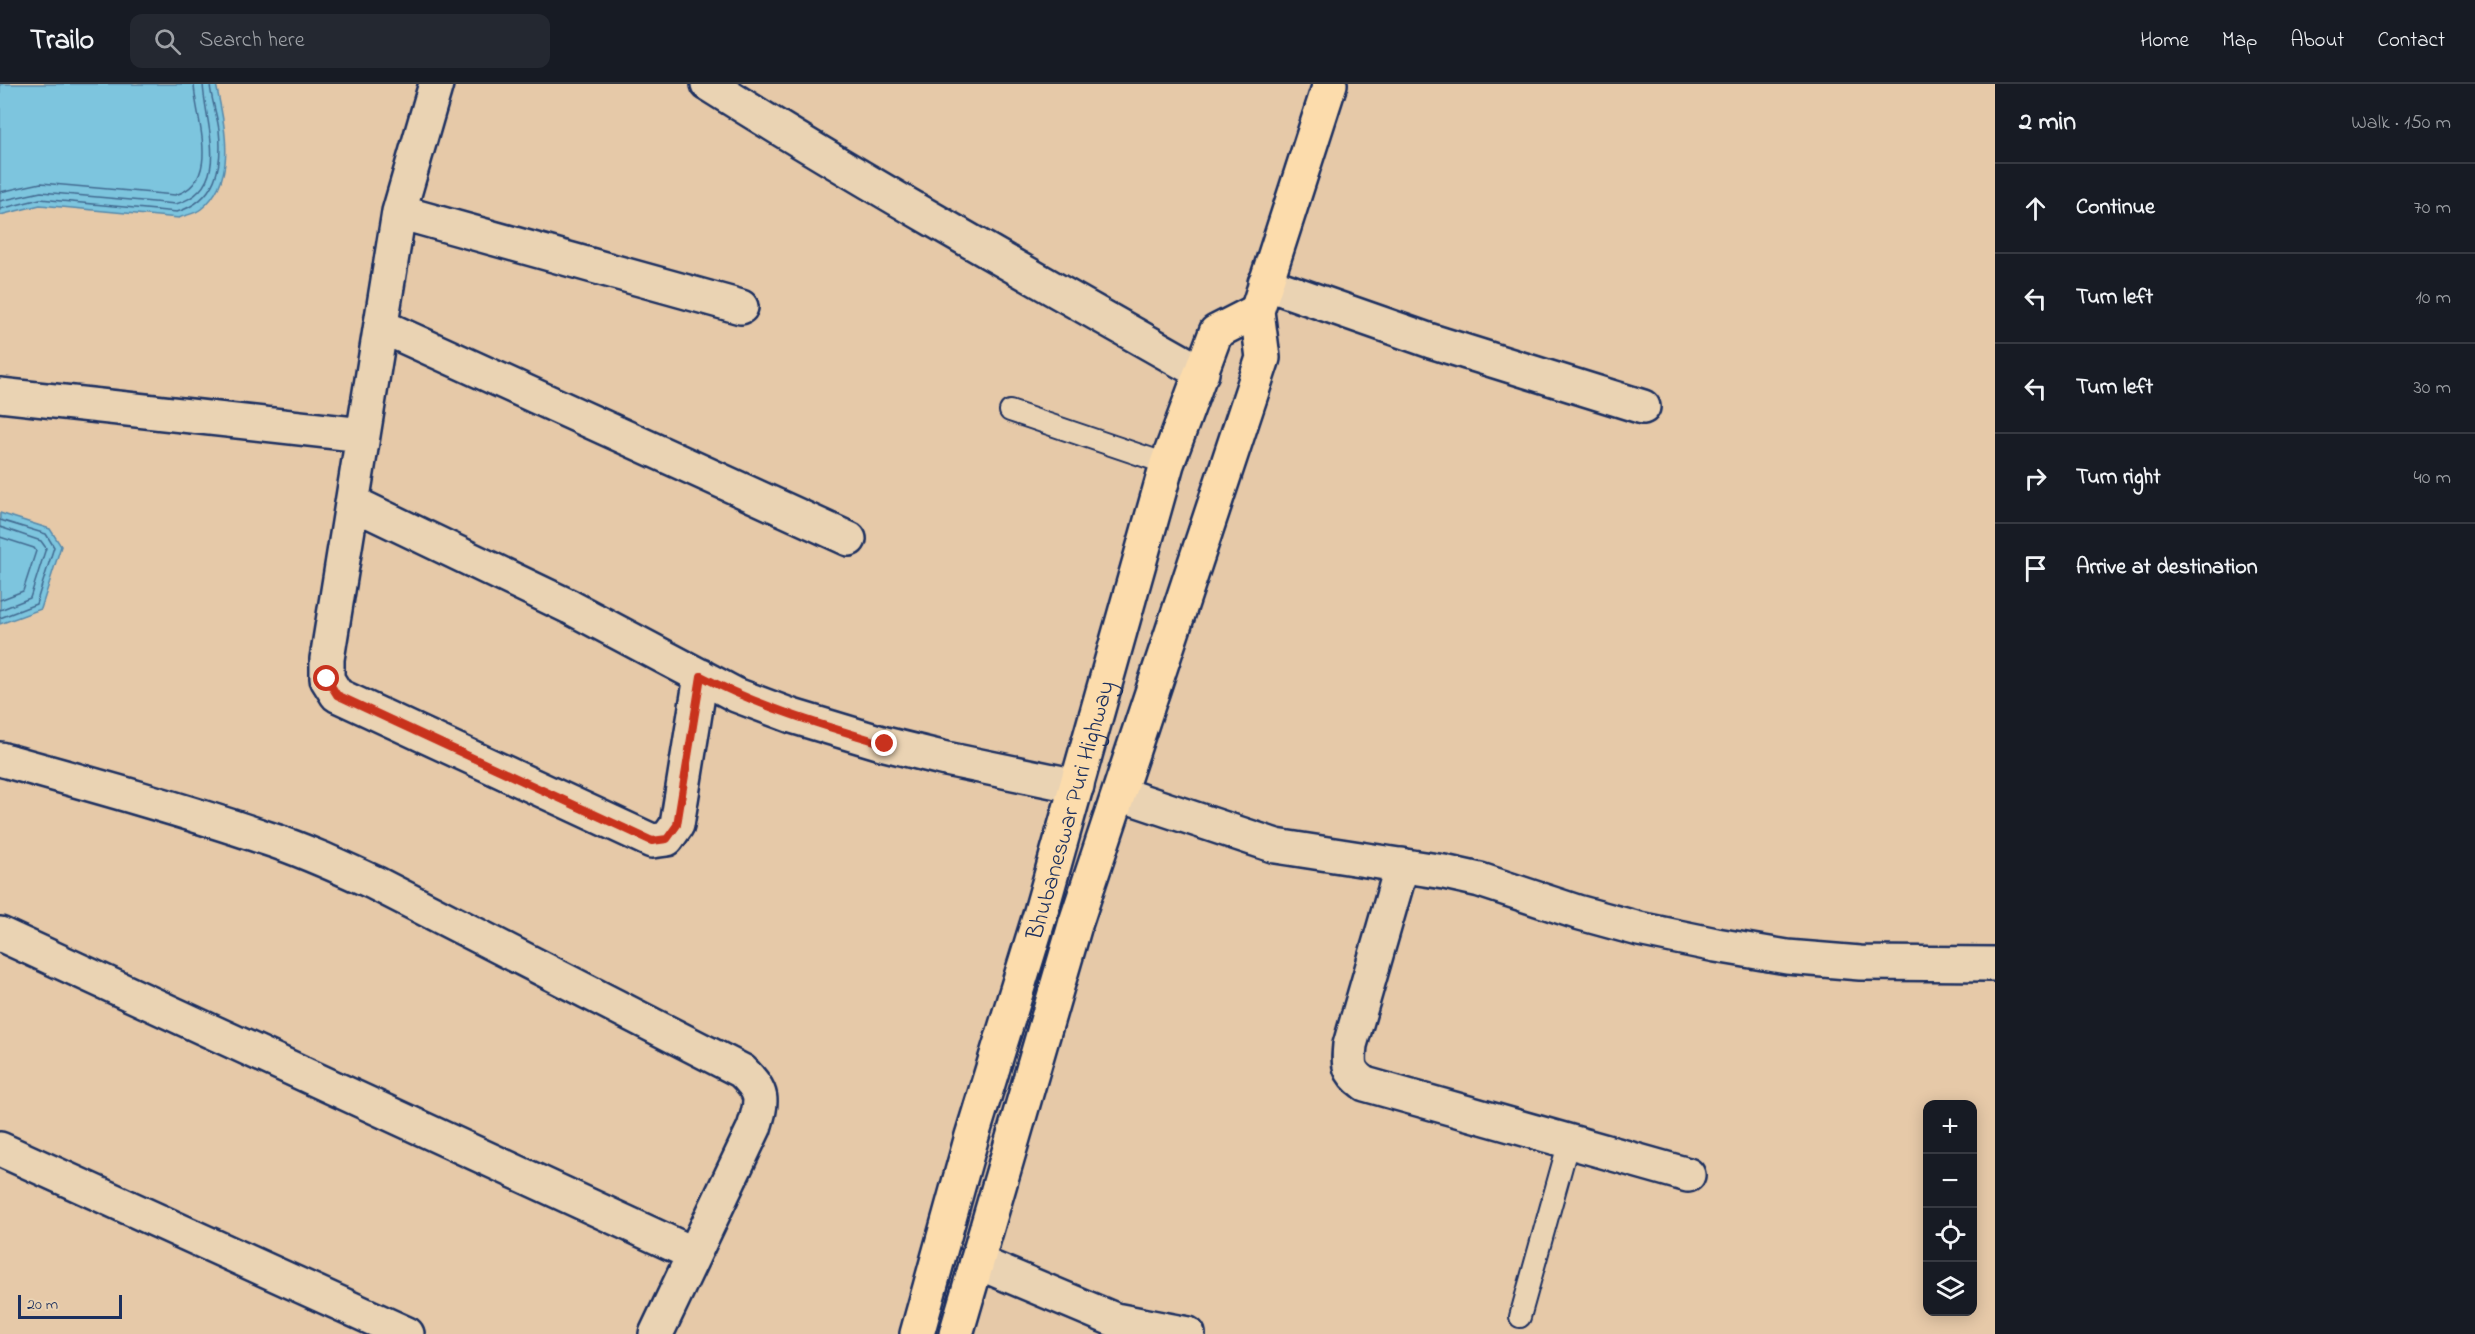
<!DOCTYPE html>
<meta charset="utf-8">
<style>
:root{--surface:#171b24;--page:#242831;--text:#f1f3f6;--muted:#9ea1a6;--line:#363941}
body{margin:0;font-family:"Indie Flower",sans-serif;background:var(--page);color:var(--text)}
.controls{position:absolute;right:18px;bottom:18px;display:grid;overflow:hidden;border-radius:12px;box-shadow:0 3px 15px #0003}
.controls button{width:54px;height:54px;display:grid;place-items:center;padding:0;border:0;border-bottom:2px solid var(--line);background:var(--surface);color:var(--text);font:30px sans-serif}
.scale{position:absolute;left:18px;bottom:15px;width:104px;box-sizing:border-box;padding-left:6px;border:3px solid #1b2f5e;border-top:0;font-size:16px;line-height:21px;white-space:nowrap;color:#1b2f5e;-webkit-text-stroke:4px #ead3b3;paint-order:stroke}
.stop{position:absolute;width:18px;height:18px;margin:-14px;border:4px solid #c8321e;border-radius:50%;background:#fff}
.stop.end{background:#c8321e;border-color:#fff;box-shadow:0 2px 6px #0008}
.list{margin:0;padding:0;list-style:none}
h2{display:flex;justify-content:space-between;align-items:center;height:78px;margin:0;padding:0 24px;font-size:26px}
h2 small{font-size:20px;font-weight:400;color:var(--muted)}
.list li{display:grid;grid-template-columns:39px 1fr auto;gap:18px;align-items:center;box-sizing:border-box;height:90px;padding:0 24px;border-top:2px solid var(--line)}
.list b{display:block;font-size:22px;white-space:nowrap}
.list em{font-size:20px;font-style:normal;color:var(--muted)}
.icon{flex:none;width:33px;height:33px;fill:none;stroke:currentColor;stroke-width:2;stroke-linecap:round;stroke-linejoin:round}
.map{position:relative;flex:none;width:1995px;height:1250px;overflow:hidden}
header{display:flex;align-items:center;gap:36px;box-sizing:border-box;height:84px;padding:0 30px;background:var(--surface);border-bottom:2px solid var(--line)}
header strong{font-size:28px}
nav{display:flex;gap:33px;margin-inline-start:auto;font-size:21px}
.search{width:420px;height:54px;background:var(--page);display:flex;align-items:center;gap:15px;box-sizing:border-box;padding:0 21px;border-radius:12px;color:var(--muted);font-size:22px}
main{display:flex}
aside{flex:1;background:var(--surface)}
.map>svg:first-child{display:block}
.water{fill:#7dc5de;stroke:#5689ab;stroke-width:1.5}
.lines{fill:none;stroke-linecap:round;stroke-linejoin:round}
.shore{stroke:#426b91;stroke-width:1.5}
.lane-casing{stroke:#1b2f5e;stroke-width:24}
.street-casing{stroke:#1b2f5e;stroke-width:38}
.highway-casing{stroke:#1b2f5e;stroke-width:38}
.lane{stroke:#ead3b3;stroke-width:20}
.street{stroke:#ead3b3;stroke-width:33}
.highway{stroke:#fcdcac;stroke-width:33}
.route{stroke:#c8321e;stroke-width:8}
.labels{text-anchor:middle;stroke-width:6;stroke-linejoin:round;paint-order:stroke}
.street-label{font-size:24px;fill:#1b2f5e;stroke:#ead3b3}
</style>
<header>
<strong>Trailo</strong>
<div class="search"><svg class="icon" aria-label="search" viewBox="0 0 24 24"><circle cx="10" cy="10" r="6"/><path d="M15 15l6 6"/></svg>Search here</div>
<nav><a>Home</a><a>Map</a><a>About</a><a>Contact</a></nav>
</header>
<main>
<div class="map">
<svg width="1995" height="1250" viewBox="0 0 1995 1250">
<rect width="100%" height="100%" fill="#e6c9a8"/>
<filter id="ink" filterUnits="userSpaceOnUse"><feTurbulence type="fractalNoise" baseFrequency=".0167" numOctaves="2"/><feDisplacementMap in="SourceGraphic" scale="12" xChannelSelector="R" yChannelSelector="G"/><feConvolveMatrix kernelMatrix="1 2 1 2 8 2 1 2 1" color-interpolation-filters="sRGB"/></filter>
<g filter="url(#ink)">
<path class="water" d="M0 0H216C224 40 239 95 201 125 195 130 185 131 179 134L40 121 0 131Z
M0 429 50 445 61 462 41 525 0 540Z"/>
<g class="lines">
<path class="shore" d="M0 108 41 99 175 111C223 97 195 34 194 0
M0 117 41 108 176 120C233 104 205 41 203 0
M0 125 40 115 177 128C216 116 223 83 219 46 217 30 211 15 210 0
M0 436 46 450 54 463 36 520 0 534
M0 443 41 457 46 464 30 514 0 526
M0 453 34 464 36 467 23 507 0 516"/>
<g class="lane-casing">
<path id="lane" d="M1010 327 1167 380
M1520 1233 1569 1057"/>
</g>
<g class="street-casing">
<path id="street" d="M436 0 399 128 327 575V595L337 611 652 757 667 755 677 741 701 592
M708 0C870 102 1036 195 1202 289
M399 128 741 223
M1265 199 1431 257 1643 323
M381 242 849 455
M0 311 363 351
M353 419 570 523 736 611 792 632 885 660 946 675 1077 702
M0 675C90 700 181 725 269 755 306 767 340 783 375 799L742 987C764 1009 763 1015 754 1044L656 1250
M1120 710 1276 762 1444 788 1480 796 1577 828 1639 845 1716 861 1787 873 1860 879 1995 880
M1402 781 1350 961C1348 981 1348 988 1365 1000L1688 1091
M0 850 694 1170
M0 1065 407 1250
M977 1178 1115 1236 1188 1250"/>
</g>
<g class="highway-casing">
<g id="highway">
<path id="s1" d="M917 1250 972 1052 1040 831 1167 380 1216 248 1257 227"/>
<path d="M956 1250 1075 841 1263 274 1257 227 1330 0"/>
</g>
</g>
<use href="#lane" class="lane"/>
<use href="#street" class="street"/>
<use href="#highway" class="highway"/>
</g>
</g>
<g class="lines" filter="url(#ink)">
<path class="route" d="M327 595 337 611 652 757 667 755 677 741 701 592C760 623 821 641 885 660"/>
</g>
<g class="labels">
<g class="street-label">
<text dy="8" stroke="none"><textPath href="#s1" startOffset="546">Bhubaneswar Puri Highway</textPath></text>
</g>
</g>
</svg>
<div class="controls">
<button>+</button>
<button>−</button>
<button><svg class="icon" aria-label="locate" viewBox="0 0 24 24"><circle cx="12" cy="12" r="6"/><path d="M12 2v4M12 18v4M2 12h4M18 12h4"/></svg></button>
<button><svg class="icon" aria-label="layers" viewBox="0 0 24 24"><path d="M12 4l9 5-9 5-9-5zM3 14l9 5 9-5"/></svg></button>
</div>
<div class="scale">20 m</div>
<div class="stop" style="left:327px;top:595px"></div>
<div class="stop end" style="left:885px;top:660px"></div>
</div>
<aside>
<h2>2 min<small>Walk · 150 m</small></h2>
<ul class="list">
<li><svg class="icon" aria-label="ahead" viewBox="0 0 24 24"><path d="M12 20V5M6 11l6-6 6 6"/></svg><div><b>Continue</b></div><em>70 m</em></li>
<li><svg class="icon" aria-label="left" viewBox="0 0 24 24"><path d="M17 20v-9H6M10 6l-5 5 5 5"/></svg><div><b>Turn left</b></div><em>10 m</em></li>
<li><svg class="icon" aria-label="left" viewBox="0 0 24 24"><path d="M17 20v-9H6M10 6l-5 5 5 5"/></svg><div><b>Turn left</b></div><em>30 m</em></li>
<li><svg class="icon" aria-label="right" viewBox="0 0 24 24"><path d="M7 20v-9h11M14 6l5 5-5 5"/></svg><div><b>Turn right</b></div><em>40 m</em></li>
<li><svg class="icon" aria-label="arrive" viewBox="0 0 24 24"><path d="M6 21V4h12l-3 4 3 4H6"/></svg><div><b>Arrive at destination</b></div></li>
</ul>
</aside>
</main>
